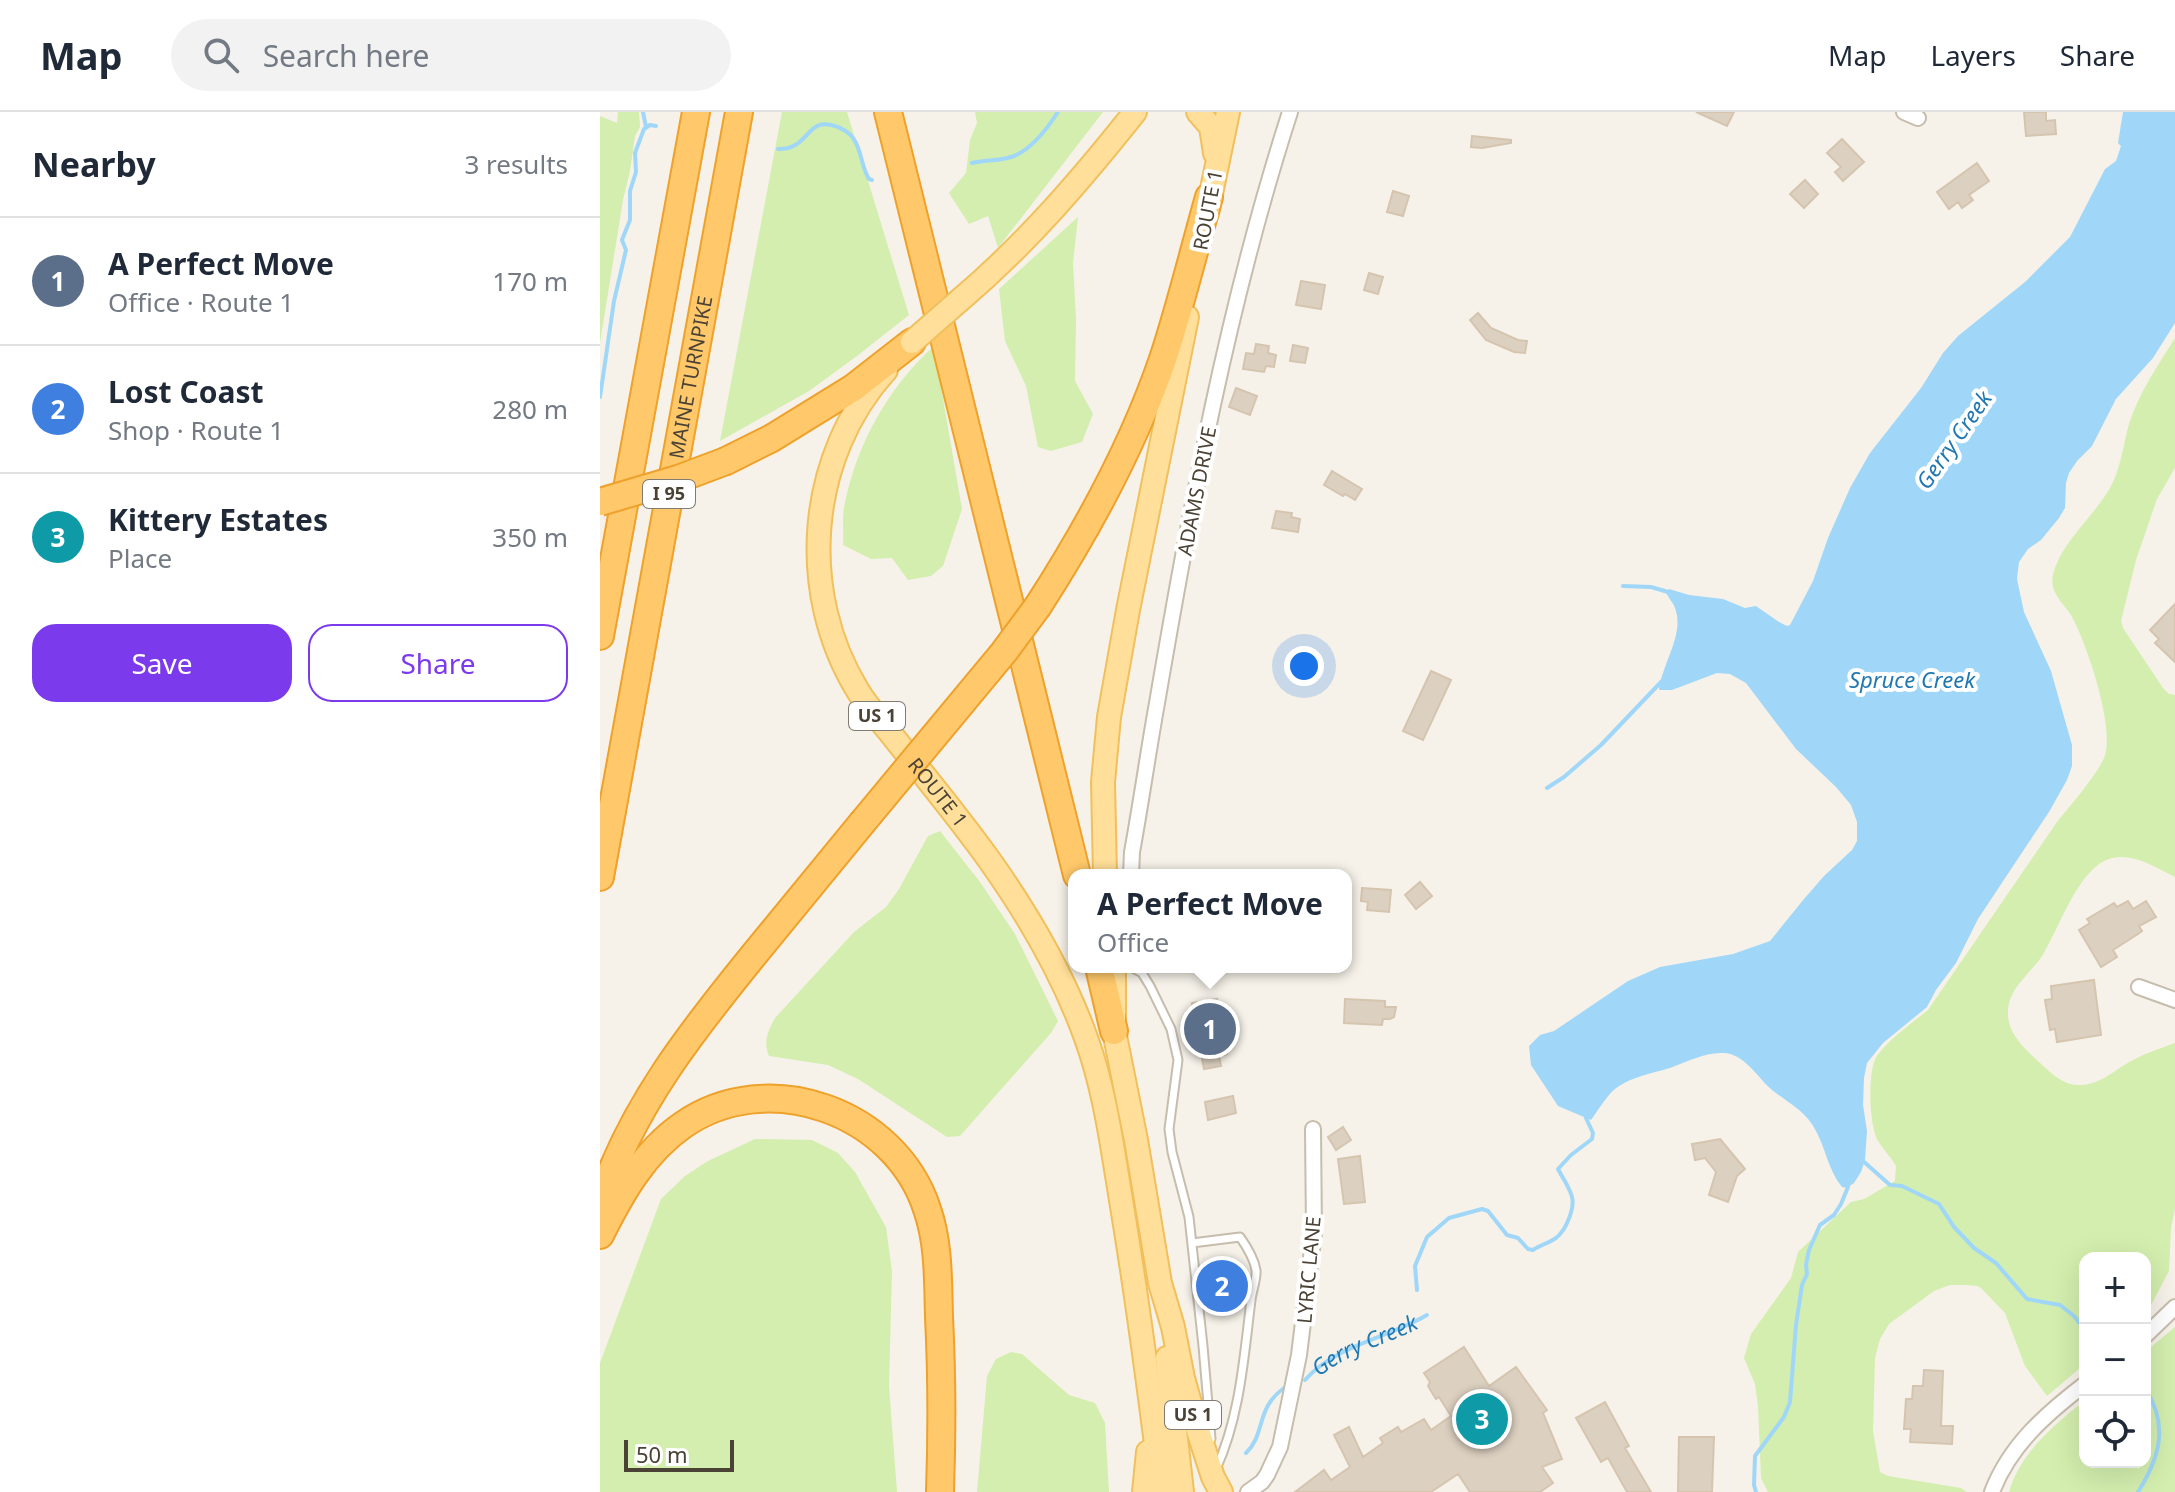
<!DOCTYPE html>
<meta charset="utf-8">
<style>
:root{--surface:#fff;--page:#f2f2f3;--text:#1f2937;--muted:#747a83;--line:#e0e1e3;--accent:#7c3aed}
body{margin:0;font-family:"Noto Sans",sans-serif;background:var(--page);color:var(--text)}
.controls{position:absolute;right:24px;bottom:24px;display:grid;overflow:hidden;border-radius:16px;box-shadow:0 8px 32px #0002}
.controls button{width:72px;height:72px;display:grid;place-items:center;padding:0;border:0;border-bottom:2px solid var(--line);background:var(--surface);color:var(--text);font:40px sans-serif}
.scale{position:absolute;left:24px;bottom:20px;width:110px;box-sizing:border-box;padding-left:8px;border:4px solid #4b4236;border-top:0;font-size:22px;line-height:28px;white-space:nowrap;color:#4b4236;-webkit-text-stroke:6px #fff;paint-order:stroke}
.you{position:absolute;left:704px;top:554px;width:28px;height:28px;margin:-20px;border:6px solid #fff;border-radius:50%;background:#1a73e8;box-shadow:0 0 0 12px #1a73e833}
.badge{display:grid;place-items:center;width:52px;height:52px;border-radius:50%;background:var(--accent);color:#fff;font-size:26px;font-weight:700}
.pin{position:absolute;translate:-50% -50%;border:4px solid #fff;box-shadow:0 2px 8px #0006}
.popup{position:absolute;left:468px;top:757px;width:284px;height:104px;box-sizing:border-box;display:grid;place-content:center;border-radius:16px;background:var(--surface);filter:drop-shadow(0 2px 6px #0005);font-size:26px;white-space:nowrap;color:var(--muted)}
.popup b{font-size:30px;color:var(--text)}
.popup::after{content:'';position:absolute;left:50%;top:100%;margin-left:-16px;border:16px solid transparent;border-top-color:var(--surface)}
.list{margin:0;padding:0;list-style:none}
h2{display:flex;justify-content:space-between;align-items:center;height:104px;margin:0;padding:0 32px;font-size:34px}
h2 small{font-size:26px;font-weight:400;color:var(--muted)}
.list li{display:grid;grid-template-columns:52px 1fr auto;gap:24px;align-items:center;box-sizing:border-box;height:128px;padding:0 32px;border-top:2px solid var(--line)}
.list b{display:block;font-size:30px;white-space:nowrap}
.list p{margin:0;font-size:26px;white-space:nowrap;color:var(--muted)}
.list em{font-size:26px;font-style:normal;color:var(--muted)}
.actions{display:flex;gap:16px;padding:24px 32px}
.actions a{flex:1;padding:18px 0;border:2px solid var(--accent);border-radius:24px;text-align:center;font-size:28px;color:var(--accent)}
.actions .main{background:var(--accent);color:#fff}
.icon{flex:none;width:44px;height:44px;fill:none;stroke:currentColor;stroke-width:2;stroke-linecap:round;stroke-linejoin:round}
.map{position:relative;flex:none;width:1575px;height:1380px;overflow:hidden}
header{display:flex;align-items:center;gap:48px;box-sizing:border-box;height:112px;padding:0 40px;background:var(--surface);border-bottom:2px solid var(--line)}
header strong{font-size:38px}
nav{display:flex;gap:44px;margin-inline-start:auto;font-size:28px}
.search{width:560px;height:72px;background:var(--page);display:flex;align-items:center;gap:20px;box-sizing:border-box;padding:0 28px;border-radius:44px;color:var(--muted);font-size:30px}
main{display:flex}
aside{flex:1;background:var(--surface)}
.map>svg:first-child{display:block}
.green{fill:#d3eeae}
.water{fill:#a0d7f8}
.lines{fill:none;stroke-linecap:round;stroke-linejoin:round}
.stream{stroke:#a0d7f8;stroke-width:4}
.building{fill:#dcd0c0;stroke:#d5c5af;stroke-width:2}
.lane-casing{stroke:#c6bdad;stroke-width:11}
.street-casing{stroke:#c6bdad;stroke-width:18}
.primary-casing{stroke:#f1c05c;stroke-width:26}
.highway-casing{stroke:#eea12b;stroke-width:30}
.lane{stroke:#fff;stroke-width:7}
.street{stroke:#fff;stroke-width:14}
.primary{stroke:#ffdf99;stroke-width:22}
.highway{stroke:#ffc96b;stroke-width:26}
.primary-bridge-casing{stroke:#f1c05c;stroke-width:26;stroke-linecap:butt}
.highway-bridge-casing{stroke:#eea12b;stroke-width:30;stroke-linecap:butt}
.primary-bridge{stroke:#ffdf99;stroke-width:22}
.highway-bridge{stroke:#ffc96b;stroke-width:26}
.labels{text-anchor:middle;stroke-width:8;stroke-linejoin:round;paint-order:stroke}
.shield{fill:#fff;stroke:#817b72;stroke-width:2}
.shield-label{font-size:18px;font-weight:bold;fill:#4b4236}
.street-label{font-size:20px;fill:#4b4236;stroke:#fff}
.water-label{font-size:22px;font-style:italic;fill:#2078b2;stroke:#fff}
</style>
<header>
<strong>Map</strong>
<div class="search"><svg class="icon" aria-label="search" viewBox="0 0 24 24"><circle cx="10" cy="10" r="6"/><path d="M15 15l6 6"/></svg>Search here</div>
<nav><a>Map</a><a>Layers</a><a>Share</a></nav>
</header>
<main>
<aside>
<h2>Nearby<small>3 results</small></h2>
<ul class="list">
<li><span class="badge" style="background:#5c6f8a">1</span><div><b>A Perfect Move</b><p>Office · Route 1</p></div><em>170 m</em></li>
<li><span class="badge" style="background:#3f7fe0">2</span><div><b>Lost Coast</b><p>Shop · Route 1</p></div><em>280 m</em></li>
<li><span class="badge" style="background:#0f9aa8">3</span><div><b>Kittery Estates</b><p>Place</p></div><em>350 m</em></li>
</ul>
<div class="actions"><a class="main">Save</a><a>Share</a></div>
</aside>
<div class="map">
<svg width="1575" height="1380" viewBox="0 0 1575 1380">
<rect width="100%" height="100%" fill="#f6f2e9"/>
<path class="green" d="M18 0H39L40 15 35 24 30 59 23 88 0 231V4L17 11Z
M182 0H247L309 203 257 244 209 279 120 329Z
M375 0H503L398 136 388 104 369 112 349 81 366 61 370 28 377 11Z
M478 105 473 151 476 207 475 269 493 302 482 330 451 339 438 335 426 274 405 229 399 177Z
M1575 226V356L1557 387 1536 448 1521 509 1523 516 1563 576 1569 582 1575 583V765C1555 755 1529 738 1506 748 1476 762 1459 817 1442 844 1430 862 1408 877 1408 900 1407 921 1425 937 1439 950 1451 961 1463 974 1481 973 1503 972 1516 956 1535 947 1548 940 1562 936 1575 931V1097L1571 1116 1569 1159 1548 1199 1545 1202V1146H1485V1252L1447 1284 1425 1254 1405 1201 1382 1177 1378 1174 1365 1173H1350L1334 1179 1289 1212 1280 1227 1275 1246 1273 1319 1280 1360 1288 1364 1361 1376 1367 1380H1168L1161 1366 1158 1294 1155 1272 1144 1246 1151 1222 1191 1166 1198 1140 1251 1090 1264 1087 1295 1069 1296 1054C1291 1045 1283 1037 1278 1029 1269 1014 1267 958 1277 944 1290 926 1311 912 1328 898L1457 710C1470 694 1496 664 1504 646 1516 618 1487 532 1472 505 1464 491 1449 481 1453 463 1460 432 1494 404 1510 376 1521 356 1523 334 1529 312 1539 281 1558 253 1575 226Z
M334 234 362 397 343 454 331 464 308 468 292 446 271 447 243 433C244 421 242 407 244 396 255 335 288 275 334 234Z
M340 719 380 770 415 822 458 909 451 921 360 1024 347 1025 258 967 228 953 169 944C163 929 168 919 175 906L254 820 286 795 299 777 328 724Z
M155 1027 212 1028 238 1041 255 1060 286 1115 292 1159 289 1274 297 1380H0V1251L61 1087 85 1064 108 1049Z
M1575 1215V1380H1409C1420 1341 1454 1313 1485 1288V1350H1545V1240Z
M411 1240 422 1242 469 1283 495 1291 505 1311 509 1380H377L387 1264 396 1247Z"/>
<path class="water" d="M1523 0H1575V211L1553 246 1516 287 1492 334 1477 349 1469 361 1466 371 1465 396 1459 406 1441 428 1428 437 1419 450 1417 467 1424 500 1451 559 1472 633V654L1467 668 1449 700 1378 807 1356 851 1336 878 1327 895 1283 931 1267 951 1264 966 1263 993 1267 1019 1265 1048 1261 1060 1254 1071 1247 1076 1242 1075C1228 1058 1226 1037 1216 1019 1206 999 1188 991 1172 978 1158 966 1144 941 1123 941 1106 940 1086 950 1070 956 1050 962 1023 966 1009 983 1002 991 997 1000 991 1008L958 994 931 953 929 934 940 923 954 919 1028 869 1060 855 1133 842 1170 829 1204 787 1224 764 1252 738 1257 729V710L1251 693 1236 675 1196 637 1146 571 1130 562 1117 561 1072 578H1059C1062 552 1085 522 1075 496 1073 490 1068 486 1066 480L1069 477 1089 483 1123 487 1145 496 1156 494 1179 510 1187 514 1190 513 1213 469 1228 426 1250 376 1270 341 1321 276 1343 241 1358 224 1425 170 1470 125 1505 57 1516 49 1521 34 1518 31Z"/>
<g class="lines">
<g class="stream">
<path d="M43 0 46 15"/>
<path d="M178 37C211 38 205 2 238 15 244 18 249 20 253 26 262 38 261 55 269 67L272 68"/>
<path d="M372 51C385 48 399 49 411 45 431 39 447 17 458 0"/>
<path d="M0 285 14 189 26 138 22 128 30 108V79L36 60 35 41 44 17 50 13 56 14"/>
<path d="M1023 474 1051 475 1068 480"/>
<path d="M947 676 964 665 1001 633 1062 569"/>
<path d="M1263 1049 1290 1073 1302 1074 1339 1092 1354 1115 1374 1136 1396 1151 1427 1187 1460 1193 1474 1204 1485 1218"/>
<path d="M817 1178 815 1154 827 1125 849 1106 882 1097 888 1099 907 1123 918 1126 928 1137 933 1138C940 1133 949 1131 956 1126 962 1121 964 1118 967 1111 979 1085 970 1080 958 1057L971 1043 992 1027 993 1021 986 1006"/>
<path id="s1" d="M705 1268C736 1233 788 1226 827 1203"/>
<path d="M646 1341C666 1322 655 1297 684 1276"/>
<path d="M1156 1380 1154 1373 1155 1344 1184 1305 1190 1290 1196 1213 1202 1173 1207 1162 1206 1153 1209 1138 1220 1113 1234 1103 1241 1092 1248 1075 1247 1070"/>
<path d="M1538 1380C1560 1345 1569 1313 1545 1276"/>
</g>
</g>
<path class="building" d="M1096 0H1134L1127 14Z
M1424 0H1446V9L1455 8 1456 22 1426 24Z
M872 24 911 28V31L882 36 871 35Z
M1242 27 1264 50 1243 69 1235 60 1241 55 1227 41Z
M1377 51 1389 69 1369 83 1373 88 1362 96 1358 90 1349 97 1337 80Z
M1205 68 1218 82 1204 96 1190 82Z
M793 79 809 84 803 104 787 100Z
M769 161 783 165 778 182 764 178Z
M701 169 725 173 721 197 696 193Z
M878 201 891 216 918 228 927 229 925 241 914 240 886 228 870 208Z
M656 232 669 234 668 241 676 243 674 255 666 254 664 260 643 257 646 241 654 242Z
M693 233 708 236 705 251 690 249Z
M636 276 657 284 650 303 629 295Z
M732 359 762 377 755 388 745 382 743 384 724 373Z
M676 399 692 401 691 405 700 407 698 420 672 416Z
M1575 492V550L1555 531 1559 527 1550 518Z
M831 559 851 568 823 628 803 619Z
M820 770 832 784 816 797 805 783Z
M762 776 791 778 789 800 767 798 768 790 761 789Z
M1528 789 1533 797 1546 789 1556 805 1539 814 1542 819 1538 822 1513 838 1517 845 1501 855 1479 818 1490 811 1487 807 1514 791 1517 795Z
M1494 868 1501 923 1457 930 1455 917 1450 918 1445 888 1452 887 1451 874Z
M617 887 627 942 619 944 621 954 604 957 592 891Z
M745 887 785 889V895H796L794 905 790 907H783L782 913 744 911Z
M633 984 636 1001 608 1008 605 990Z
M743 1015 751 1028 736 1038 728 1025Z
M1120 1027 1145 1057 1137 1064 1128 1090 1109 1083 1116 1060 1105 1046 1095 1048 1092 1032Z
M760 1044 765 1090 744 1092 738 1047Z
M631 1161 635 1184 613 1189 609 1164Z
M864 1235 889 1274 916 1255 947 1298 943 1301 962 1347 942 1355 953 1371 940 1380H870L858 1362 831 1380H695L724 1358 731 1368 750 1355 734 1323 749 1315 763 1345 783 1331 780 1326 798 1315 801 1320 824 1307 831 1318 851 1304 839 1285 836 1287 828 1274 830 1270 824 1261Z
M1324 1258 1343 1259 1341 1314H1353L1352 1332 1310 1330 1311 1317H1304L1306 1287H1312L1313 1274H1323Z
M1005 1290 1029 1334 1025 1336 1051 1380H1027L1008 1346 1001 1350 976 1306Z
M1079 1325H1114L1112 1380H1078Z"/>
<g class="lines">
<g class="lane-casing">
<path id="lane" d="M531 855 542 861 550 874 571 917 578 948 569 1017 572 1040 589 1105 603 1234 611 1327
M592 1131 640 1125C647 1135 654 1146 656 1158 657 1167 652 1179 651 1188 644 1245 640 1305 616 1357"/>
</g>
<g class="street-casing">
<path id="street" d="M1304 0 1318 6
M531 763 532 740C541 691 548 641 557 591 591 392 628 192 690 0
M1539 875 1575 888
M1545 1224 1575 1195
M648 1380 662 1370 667 1363 680 1335 699 1243 714 1121 713 1017
M1392 1380C1410 1333 1446 1302 1485 1272"/>
</g>
<g class="primary-casing">
<g id="primary">
<path d="M598 0 611 15 615 41"/>
<path d="M607 101 628 0"/>
<path d="M360 188C426 132 481 68 535 0"/>
<path id="s2" d="M286 258C207 345 197 480 258 579 268 596 283 611 295 627 327 667 360 707 390 749 429 804 463 862 486 926 505 978 512 1034 521 1088 537 1185 550 1282 562 1380"/>
<path d="M505 763 503 670 509 605 528 498 587 205"/>
<path d="M514 855V919L536 1028 560 1171 573 1215 583 1266 595 1309 613 1365 621 1380"/>
<path d="M567 1246 582 1380"/>
<path d="M544 1380 548 1340"/>
</g>
</g>
<g class="highway-casing">
<g id="highway">
<path d="M288 0 477 763"/>
<path d="M126 349 172 326 253 276 312 230"/>
<path d="M438 494C489 415 534 333 564 244 581 192 594 138 609 85"/>
<path d="M0 524 96 0"/>
<path id="s3" d="M0 765 139 0"/>
<path d="M499 855 514 919"/>
<path d="M0 1092C30 996 95 915 157 839 192 796 227 754 262 711"/>
<path d="M0 1123C21 1081 44 1040 83 1013 168 954 295 999 327 1097 339 1131 338 1169 339 1205 342 1263 342 1321 340 1380"/>
</g>
</g>
<use href="#lane" class="lane"/>
<use href="#street" class="street"/>
<use href="#primary" class="primary"/>
<use href="#highway" class="highway"/>
<g class="primary-bridge-casing">
<path id="primary-bridge" d="M312 230 360 188"/>
</g>
<g class="highway-bridge-casing">
<path id="highway-bridge" d="M0 390 78 367 126 349
M262 711 404 540 438 494"/>
</g>
<use href="#primary-bridge" class="primary-bridge"/>
<use href="#highway-bridge" class="highway-bridge"/>
</g>
<g class="labels">
<g class="shield">
<rect x="43" y="368" width="52" height="28" rx="6"/>
<rect x="249" y="590" width="56" height="28" rx="6"/>
<rect x="565" y="1289" width="56" height="28" rx="6"/>
</g>
<g class="shield-label">
<text x="69" y="388">I 95</text>
<text x="277" y="610">US 1</text>
<text x="593" y="1309">US 1</text>
</g>
<g class="street-label">
<text transform="translate(608 98) rotate(-79)" y="7">ROUTE 1</text>
<text dy="7" stroke="none"><textPath href="#s3" startOffset="508">MAINE TURNPIKE</textPath></text>
<text transform="translate(597 379) rotate(-79)" y="7">ADAMS DRIVE</text>
<text dy="7" stroke="none"><textPath href="#s2" startOffset="474">ROUTE 1</textPath></text>
<text transform="translate(709 1158) rotate(-85)" y="7">LYRIC LANE</text>
</g>
<g class="water-label">
<text transform="translate(1354 328) rotate(-55)" y="8">Gerry Creek</text>
<text x="1312" y="576">Spruce Creek</text>
<text dy="8" stroke="none"><textPath href="#s1" startOffset="70">Gerry Creek</textPath></text>
</g>
</g>
</svg>
<div class="controls">
<button>+</button>
<button>−</button>
<button><svg class="icon" aria-label="locate" viewBox="0 0 24 24"><circle cx="12" cy="12" r="6"/><path d="M12 2v4M12 18v4M2 12h4M18 12h4"/></svg></button>
</div>
<div class="scale">50 m</div>
<div class="you"></div>
<div class="pin badge" style="left:610px;top:917px;background:#5c6f8a">1</div>
<div class="popup"><b>A Perfect Move</b>Office</div>
<div class="pin badge" style="left:622px;top:1174px;background:#3f7fe0">2</div>
<div class="pin badge" style="left:882px;top:1307px;background:#0f9aa8">3</div>
</div>
</main>
